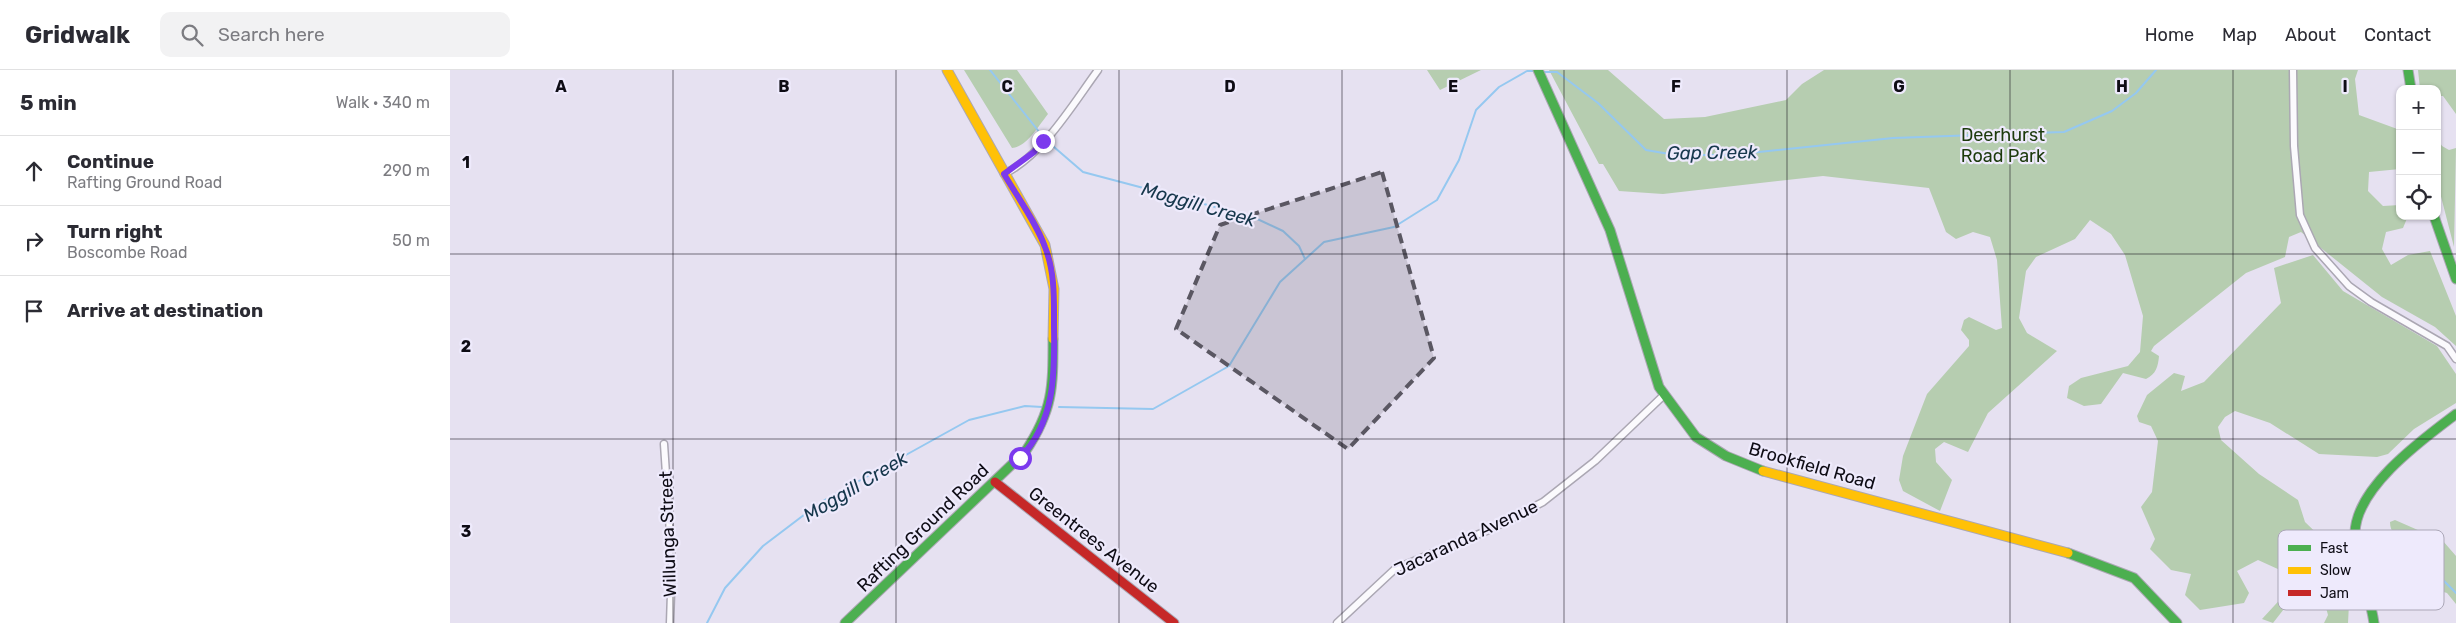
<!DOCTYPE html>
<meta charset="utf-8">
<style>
:root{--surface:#fff;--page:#f2f2f3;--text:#2b2b33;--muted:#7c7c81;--line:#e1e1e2}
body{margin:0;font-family:Rubik,sans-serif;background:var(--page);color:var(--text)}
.controls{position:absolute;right:15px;top:15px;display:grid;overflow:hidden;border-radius:10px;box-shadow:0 1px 4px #0004}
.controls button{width:45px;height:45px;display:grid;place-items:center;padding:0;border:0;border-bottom:1px solid var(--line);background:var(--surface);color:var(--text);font:25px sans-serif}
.stop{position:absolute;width:15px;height:15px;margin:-11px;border:4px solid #7c3aed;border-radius:50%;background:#fff}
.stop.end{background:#7c3aed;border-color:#fff;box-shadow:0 1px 5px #0008}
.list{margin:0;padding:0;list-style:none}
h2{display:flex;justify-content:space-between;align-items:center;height:65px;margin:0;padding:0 20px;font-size:21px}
h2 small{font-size:16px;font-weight:400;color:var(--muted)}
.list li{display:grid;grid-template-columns:32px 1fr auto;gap:15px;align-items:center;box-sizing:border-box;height:70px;padding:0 20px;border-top:1px solid var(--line)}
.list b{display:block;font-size:19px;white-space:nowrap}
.list p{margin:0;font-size:16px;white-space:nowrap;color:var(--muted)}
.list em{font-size:16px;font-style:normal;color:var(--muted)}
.icon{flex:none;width:28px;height:28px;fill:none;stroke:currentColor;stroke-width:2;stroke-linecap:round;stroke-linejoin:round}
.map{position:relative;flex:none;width:2006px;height:553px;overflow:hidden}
header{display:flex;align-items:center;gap:30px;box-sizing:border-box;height:70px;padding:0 25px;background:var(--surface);border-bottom:1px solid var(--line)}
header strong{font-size:24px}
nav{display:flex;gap:28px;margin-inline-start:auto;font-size:18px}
.search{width:350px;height:45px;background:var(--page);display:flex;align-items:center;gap:12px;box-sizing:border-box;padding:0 18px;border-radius:10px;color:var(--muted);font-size:19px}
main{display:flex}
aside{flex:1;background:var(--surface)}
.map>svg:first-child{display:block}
.green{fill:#b6cdb0}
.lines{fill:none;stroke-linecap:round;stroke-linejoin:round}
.stream{stroke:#95c8f0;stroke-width:2}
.street-casing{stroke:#aba7b3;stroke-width:9}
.fast-casing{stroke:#aba7b3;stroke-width:11}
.slow-casing{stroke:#aba7b3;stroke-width:11}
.jam-casing{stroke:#aba7b3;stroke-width:11}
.street{stroke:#fbfafd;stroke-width:6}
.fast{stroke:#4caf50;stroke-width:9}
.slow{stroke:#ffc107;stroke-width:9}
.jam{stroke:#c62828;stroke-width:9}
.route{stroke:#7c3aed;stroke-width:6}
.marked{fill:#5a5762;fill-opacity:0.2;stroke:#5a5762;stroke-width:4;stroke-dasharray:10 6;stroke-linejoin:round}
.grid{fill:none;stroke:#0e0c15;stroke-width:1;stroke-opacity:0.55}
.labels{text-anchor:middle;stroke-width:4.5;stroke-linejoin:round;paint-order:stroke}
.park-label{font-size:18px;fill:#1c3a0c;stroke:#eeeafc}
.street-label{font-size:18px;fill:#0e0c15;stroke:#eeeafc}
.water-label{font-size:19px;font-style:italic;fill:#16374c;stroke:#eeeafc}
.key{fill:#eeeafc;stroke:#aba7b7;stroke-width:1}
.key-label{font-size:14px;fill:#0e0c15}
.grid-label{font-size:16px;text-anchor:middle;font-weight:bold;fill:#0e0c15;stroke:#eeeafc;stroke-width:4.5;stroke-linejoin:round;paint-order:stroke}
</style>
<header>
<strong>Gridwalk</strong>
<div class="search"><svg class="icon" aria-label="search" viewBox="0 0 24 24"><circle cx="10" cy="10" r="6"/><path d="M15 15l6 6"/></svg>Search here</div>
<nav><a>Home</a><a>Map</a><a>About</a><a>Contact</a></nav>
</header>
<main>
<aside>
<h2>5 min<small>Walk · 340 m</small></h2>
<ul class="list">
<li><svg class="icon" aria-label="ahead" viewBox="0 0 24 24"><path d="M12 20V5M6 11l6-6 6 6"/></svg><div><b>Continue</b><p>Rafting Ground Road</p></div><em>290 m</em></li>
<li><svg class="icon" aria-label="right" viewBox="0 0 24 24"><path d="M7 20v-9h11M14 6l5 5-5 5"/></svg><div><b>Turn right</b><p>Boscombe Road</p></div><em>50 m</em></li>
<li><svg class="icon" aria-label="arrive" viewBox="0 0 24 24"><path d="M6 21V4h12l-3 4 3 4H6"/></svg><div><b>Arrive at destination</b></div></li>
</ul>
</aside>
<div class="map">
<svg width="2006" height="553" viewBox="0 0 2006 553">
<rect width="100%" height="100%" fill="#e6e1f1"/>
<path class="green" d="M514 0H567L598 44C589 55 577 77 562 78Z
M977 0H1031L990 20Z
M1099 0H1158L1214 49 1255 47 1336 30 1352 14 1374 0H1908L1905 9 1909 45 1950 60V99L1919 102 1918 121 1933 136 1950 135V146H1958L1953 158 1936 162 1932 179 1941 195 1958 185 1980 181 2006 246V276L1985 257 1932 227 1851 162 1839 167 1835 187 1796 203 1704 276 1701 281 1709 286C1708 297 1706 304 1696 309L1673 303 1651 334 1634 336 1617 328 1619 316 1631 308 1678 296 1690 282 1693 246 1675 185 1661 164 1640 150 1625 169 1586 187 1576 201 1569 248 1577 263 1607 281 1538 343 1518 382 1494 372 1485 379 1486 392 1502 410 1490 441 1453 421 1449 410 1453 386 1477 324 1519 276V270L1511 260 1514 250 1519 247 1546 260 1552 258 1547 190 1540 167 1523 162 1506 169 1496 162 1479 118 1373 106 1213 124 1169 121 1153 94H1149Z
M1968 0H2006V44L1993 26H1987V19H1970Z
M1987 68 1992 76 1999 80 2006 78 2004 177 1987 111Z
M1863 185 1893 221 1987 276 2006 304V333L1964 359 1938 384 1927 387 1869 384 1820 353 1785 341 1775 347 1768 357 1771 370 1809 404 1848 430 1855 452 1881 477 1899 534 1898 553H1874L1878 545 1875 534 1856 523 1844 526 1823 553 1812 549 1836 523 1830 500 1808 490 1787 501 1799 523 1794 533 1750 540 1735 525 1741 504 1721 500 1700 479 1705 469 1691 437 1702 422 1708 371 1701 356 1689 352 1687 346 1697 325 1724 303 1735 306 1731 321 1754 312 1831 233 1824 198Z
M1945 450 1993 471 2006 486V534L1997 523 1970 515 1956 505C1956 494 1957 483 1951 473 1946 465 1940 462 1940 452Z"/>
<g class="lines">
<path class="stream" d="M540 0 594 68
M1093 2H1107L1148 33 1196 80 1225 85H1281L1443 68 1614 62 1662 41 1686 23 1706 0
M597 71 633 102 803 147 833 161 849 176 855 189
M609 337 703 339 779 296 830 212 874 172 944 157 987 130 1009 90 1026 40 1049 17 1077 1H1086
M1994 511 2006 523
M257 553 275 518 313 476 371 432 519 350 575 336 592 337"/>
<g class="street-casing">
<path id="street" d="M1843 0 1844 76 1850 145 1865 178 1899 216 1921 232 1997 276 2006 289
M554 104C593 85 623 34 648 0
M214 374 222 493 220 553
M887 553 945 499 1041 459 1093 432 1145 391 1214 325"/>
</g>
<g class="fast-casing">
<path id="fast" d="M1088 0 1160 160 1209 317 1246 367 1276 386 1313 401
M1958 0 1961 19
M1984 146 2006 209
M1618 483 1684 508 1727 553
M395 553 575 382C603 340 603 318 603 269
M1924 553C1920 523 1905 494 1905 463 1906 417 1973 369 2006 344"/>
</g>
<g class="slow-casing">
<path id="slow" d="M497 0 595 175 604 219 603 269
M1313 401 1618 483"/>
</g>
<g class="jam-casing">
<path id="jam" d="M545 412 724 553"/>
</g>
<use href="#street" class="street"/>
<use href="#fast" class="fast"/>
<use href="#slow" class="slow"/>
<use href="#jam" class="jam"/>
</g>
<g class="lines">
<path class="route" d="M570 388C605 352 605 303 604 256 604 229 605 202 595 177 586 152 568 128 554 104L584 82 593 71"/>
</g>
<path class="marked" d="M932 102 984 288 898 379 726 259 770 155Z"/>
<path class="grid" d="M223 0V553M446 0V553M669 0V553M892 0V553M1114 0V553M1337 0V553M1560 0V553M1783 0V553M0 184H2006M0 369H2006"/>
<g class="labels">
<g class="park-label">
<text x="1553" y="71">Deerhurst<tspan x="1553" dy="21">Road Park</tspan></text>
</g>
<g class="street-label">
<text transform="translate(1362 396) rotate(16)" y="6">Brookfield Road</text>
<text transform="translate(473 458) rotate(-44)" y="6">Rafting Ground Road</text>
<text transform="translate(218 464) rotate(-92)" y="6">Willunga Street</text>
<text transform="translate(1016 468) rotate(-25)" y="6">Jacaranda Avenue</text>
<text transform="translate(644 470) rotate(38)" y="6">Greentrees Avenue</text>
</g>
<g class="water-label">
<text transform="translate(1262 82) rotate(-1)" y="7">Gap Creek</text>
<text transform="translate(749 134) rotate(16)" y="7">Moggill Creek</text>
<text transform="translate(405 416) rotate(-31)" y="7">Moggill Creek</text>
</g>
</g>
<rect x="1828" y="460" width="166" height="80" rx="8" class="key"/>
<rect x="1838" y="475" width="23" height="6" fill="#4caf50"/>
<rect x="1838" y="497" width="23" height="7" fill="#ffc107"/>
<rect x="1838" y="520" width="23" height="6" fill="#c62828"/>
<g class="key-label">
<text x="1870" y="483">Fast</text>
<text x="1870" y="505">Slow</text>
<text x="1870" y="528">Jam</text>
</g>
<g class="grid-label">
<text x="111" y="22">A</text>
<text x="334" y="22">B</text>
<text x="557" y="22">C</text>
<text x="780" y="22">D</text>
<text x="1003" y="22">E</text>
<text x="1226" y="22">F</text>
<text x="1449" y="22">G</text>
<text x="1672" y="22">H</text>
<text x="1895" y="22">I</text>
<text x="16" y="98">1</text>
<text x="16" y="282">2</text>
<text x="16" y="467">3</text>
</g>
</svg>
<div class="controls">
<button>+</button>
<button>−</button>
<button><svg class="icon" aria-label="locate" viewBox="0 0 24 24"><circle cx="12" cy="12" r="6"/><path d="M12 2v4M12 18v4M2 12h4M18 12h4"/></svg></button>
</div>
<div class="stop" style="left:570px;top:388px"></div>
<div class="stop end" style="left:593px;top:71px"></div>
</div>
</main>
